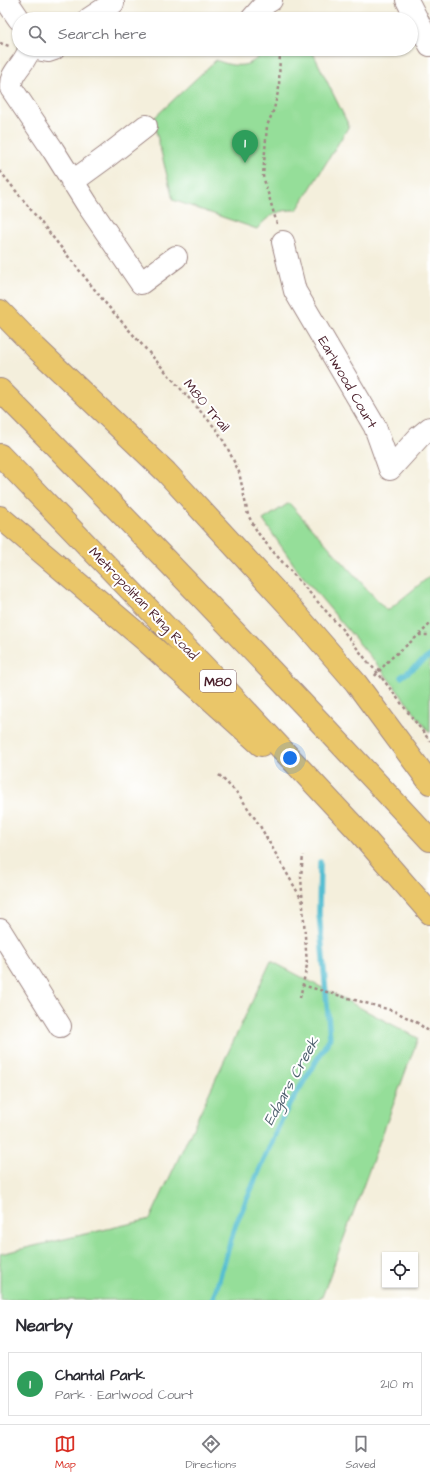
<!DOCTYPE html>
<meta charset="utf-8">
<style>
:root{--surface:#fff;--page:#f2f2f3;--text:#2b2b33;--muted:#7c7c81;--line:#e1e1e2;--accent:#d93025}
body{margin:0;font-family:"Architects Daughter",sans-serif;background:var(--page);color:var(--text)}
.controls{position:absolute;right:12px;bottom:12px;display:grid;overflow:hidden;border-radius:0px;box-shadow:0 1px 3px #0004}
.controls button{width:36px;height:36px;display:grid;place-items:center;padding:0;border:0;border-bottom:1px solid var(--line);background:var(--surface);color:var(--text);font:20px sans-serif}
.you{position:absolute;left:290px;top:758px;width:14px;height:14px;margin:-10px;border:3px solid #fff;border-radius:50%;background:#1a73e8;box-shadow:0 0 0 6px #1a73e833}
.badge{display:grid;place-items:center;width:26px;height:26px;border-radius:50%;background:var(--accent);color:#fff;font-size:13px;font-weight:700}
.pin{position:absolute;translate:-50% -33px;filter:drop-shadow(0 1px 2px #0008)}
.pin::after{content:'';position:absolute;top:21px;width:14px;height:12px;background:inherit;clip-path:polygon(0 0,100% 0,50% 100%)}
.list{margin:0;padding:0;list-style:none}
h2{display:flex;justify-content:space-between;align-items:center;height:52px;margin:0;padding:0 16px;font-size:17px}
h2 small{font-size:13px;font-weight:400;color:var(--muted)}
.list li{display:grid;grid-template-columns:26px 1fr auto;gap:12px;align-items:center;box-sizing:border-box;height:64px;margin:0 8px 8px;padding:0 8px;border:1px solid var(--line);border-radius:0px}
.list b{display:block;font-size:15px;white-space:nowrap}
.list p{margin:0;font-size:13px;white-space:nowrap;color:var(--muted)}
.list em{font-size:13px;font-style:normal;color:var(--muted)}
.icon{flex:none;width:22px;height:22px;fill:none;stroke:currentColor;stroke-width:2;stroke-linecap:round;stroke-linejoin:round}
.map{position:relative;flex:none;width:430px;height:1300px;overflow:hidden}
.search{position:absolute;background:var(--surface);box-shadow:0 1px 3px #0004;left:12px;right:12px;top:12px;height:44px;display:flex;align-items:center;gap:10px;box-sizing:border-box;padding:0 14px;border-radius:22px;color:var(--muted);font-size:15px}
.sheet{height:124px;background:var(--surface)}
nav{display:flex;justify-content:space-around;align-items:center;box-sizing:border-box;height:56px;border-top:1px solid var(--line);background:var(--surface);font-size:11px;color:var(--muted)}
nav a{display:grid;justify-items:center;gap:2px}
nav .on{color:var(--accent)}
.map>svg:first-child{display:block}
.green{fill:#95de99;stroke:#707e62}
.lines{fill:none;stroke-linecap:round;stroke-linejoin:round}
.stream{stroke:#54bed1;stroke-width:5.5}
.minor-casing{stroke:#9f8784;stroke-width:24}
.highway-casing{stroke:#9f8784;stroke-width:24}
.path{stroke:#9f8784;stroke-width:2.5;stroke-dasharray:3 3;stroke-linecap:butt}
.minor{stroke:#fff;stroke-width:22}
.highway{stroke:#eac669;stroke-width:22}
.path-bridge{stroke:#9f8784;stroke-width:2.5;stroke-dasharray:3 3;stroke-linecap:butt}
.labels{text-anchor:middle;stroke-width:4;stroke-linejoin:round;paint-order:stroke}
.shield{fill:#fff;stroke:#80626b;stroke-width:1}
.shield-label{font-size:13px;font-weight:bold;fill:#4a1f2b}
.street-label{font-size:14px;fill:#4a1f2b;stroke:#fff}
.water-label{font-size:15px;font-style:italic;fill:#4e5f6d;stroke:#fff}
</style>
<div class="map">
<svg width="430" height="1300" viewBox="0 0 430 1300">
<rect width="100%" height="100%" fill="#fff"/>
<filter id="ink" filterUnits="userSpaceOnUse"><feTurbulence type="fractalNoise" baseFrequency=".025" numOctaves="2"/><feDisplacementMap in="SourceGraphic" scale="8" xChannelSelector="R" yChannelSelector="G"/><feConvolveMatrix kernelMatrix="1 2 1 2 8 2 1 2 1" color-interpolation-filters="sRGB"/></filter>
<filter id="wash" filterUnits="userSpaceOnUse"><feTurbulence type="fractalNoise" baseFrequency=".012" numOctaves="4" result="noise"/><feDisplacementMap in="SourceGraphic" scale="16" xChannelSelector="R" yChannelSelector="G"/><feGaussianBlur stdDeviation="0.9" result="paint"/><feColorMatrix in="noise" values="0 0 0 0 0 0 0 0 0 0 0 0 0 0 0 0 0 1.4 0 .05"/><feComposite in="paint" operator="in"/></filter>
<g filter="url(#wash)">
<rect width="100%" height="100%" fill="#f4efdc"/>
<path class="green" d="M264 49H311L349 126 297 210C280 209 268 215 257 229L173 200 153 119 216 60C235 68 253 69 264 49Z
M289 503 387 611 430 576V733L380 668 299 572 263 520Z
M271 961 418 1038 322 1297 316 1300H0V1254L150 1219Z"/>
<g class="lines">
<path class="stream" d="M401 677 430 656
M212 1300H213L235 1226 284 1114 330 1038 319 913 320 862"/>
</g>
</g>
<g filter="url(#ink)">
<g class="lines">
<g class="minor-casing">
<path id="minor" d="M6 0 19 19
M407 0 430 45
M89 19 113 3
M252 19 266 3 271 0
M29 49C26 64 9 72 11 88L53 150 87 204 141 283 176 257
M36 49 48 51 54 49
M72 182 105 158 146 126
M283 242 295 291 375 427 390 469 419 437 430 428
M0 930 60 1026"/>
</g>
<g class="highway-casing">
<path id="highway" d="M0 311 36 348 166 472 292 609 356 683 430 783
M0 390C146 537 289 688 430 840
M0 455 222 685 361 834 430 913
M0 517 145 640 261 745"/>
</g>
<path class="path" d="M0 43 9 46
M0 171 107 305 217 430 227 447 239 472 248 515 258 533 269 547 341 628 368 662
M277 224 263 176 267 126 274 109 279 88 280 49
M419 635 430 624
M375 676 390 659 419 635H430
M375 676 380 668
M382 678 430 741
M219 775 239 795 260 826 302 900
M302 985 394 1011 416 1022 430 1032
M300 998 307 965 301 877 303 855"/>
<use href="#minor" class="minor"/>
<use href="#highway" class="highway"/>
<path class="path-bridge" d="M368 662 382 678"/>
</g>
</g>
<g class="labels">
<rect class="shield" x="200" y="670" width="36" height="22" rx="3"/>
<g class="shield-label">
<text x="218" y="686">M80</text>
</g>
<g class="street-label">
<text transform="translate(348 382) rotate(60)" y="5">Earlwood Court</text>
<text transform="translate(207 405) rotate(50)" y="5">M80 Trail</text>
<text transform="translate(144 603) rotate(46)" y="5">Metropolitan Ring Road</text>
</g>
<g class="water-label">
<text transform="translate(291 1081) rotate(-61)" y="5">Edgars Creek</text>
</g>
</g>
</svg>
<div class="controls">
<button><svg class="icon" aria-label="locate" viewBox="0 0 24 24"><circle cx="12" cy="12" r="6"/><path d="M12 2v4M12 18v4M2 12h4M18 12h4"/></svg></button>
</div>
<div class="you"></div>
<div class="pin badge" style="left:245px;top:163px;background:#2e9e5b">1</div>
<div class="search"><svg class="icon" aria-label="search" viewBox="0 0 24 24"><circle cx="10" cy="10" r="6"/><path d="M15 15l6 6"/></svg>Search here</div>
</div>
<section class="sheet">
<h2>Nearby<small></small></h2>
<ul class="list">
<li><span class="badge" style="background:#2e9e5b">1</span><div><b>Chantal Park</b><p>Park · Earlwood Court</p></div><em>210 m</em></li>
</ul>
</section>
<nav>
<a class="on"><svg class="icon" aria-label="map" viewBox="0 0 24 24"><path d="M3 6l6-2 6 2 6-2v14l-6 2-6-2-6 2zM9 4v14M15 6v14"/></svg>Map</a>
<a><svg class="icon" aria-label="directions" viewBox="0 0 24 24"><path d="M12 3l9 9-9 9-9-9zM9 14v-3h6M13 9l2 2-2 2"/></svg>Directions</a>
<a><svg class="icon" aria-label="saved" viewBox="0 0 24 24"><path d="M7 4h10v16l-5-4-5 4z"/></svg>Saved</a>
</nav>
